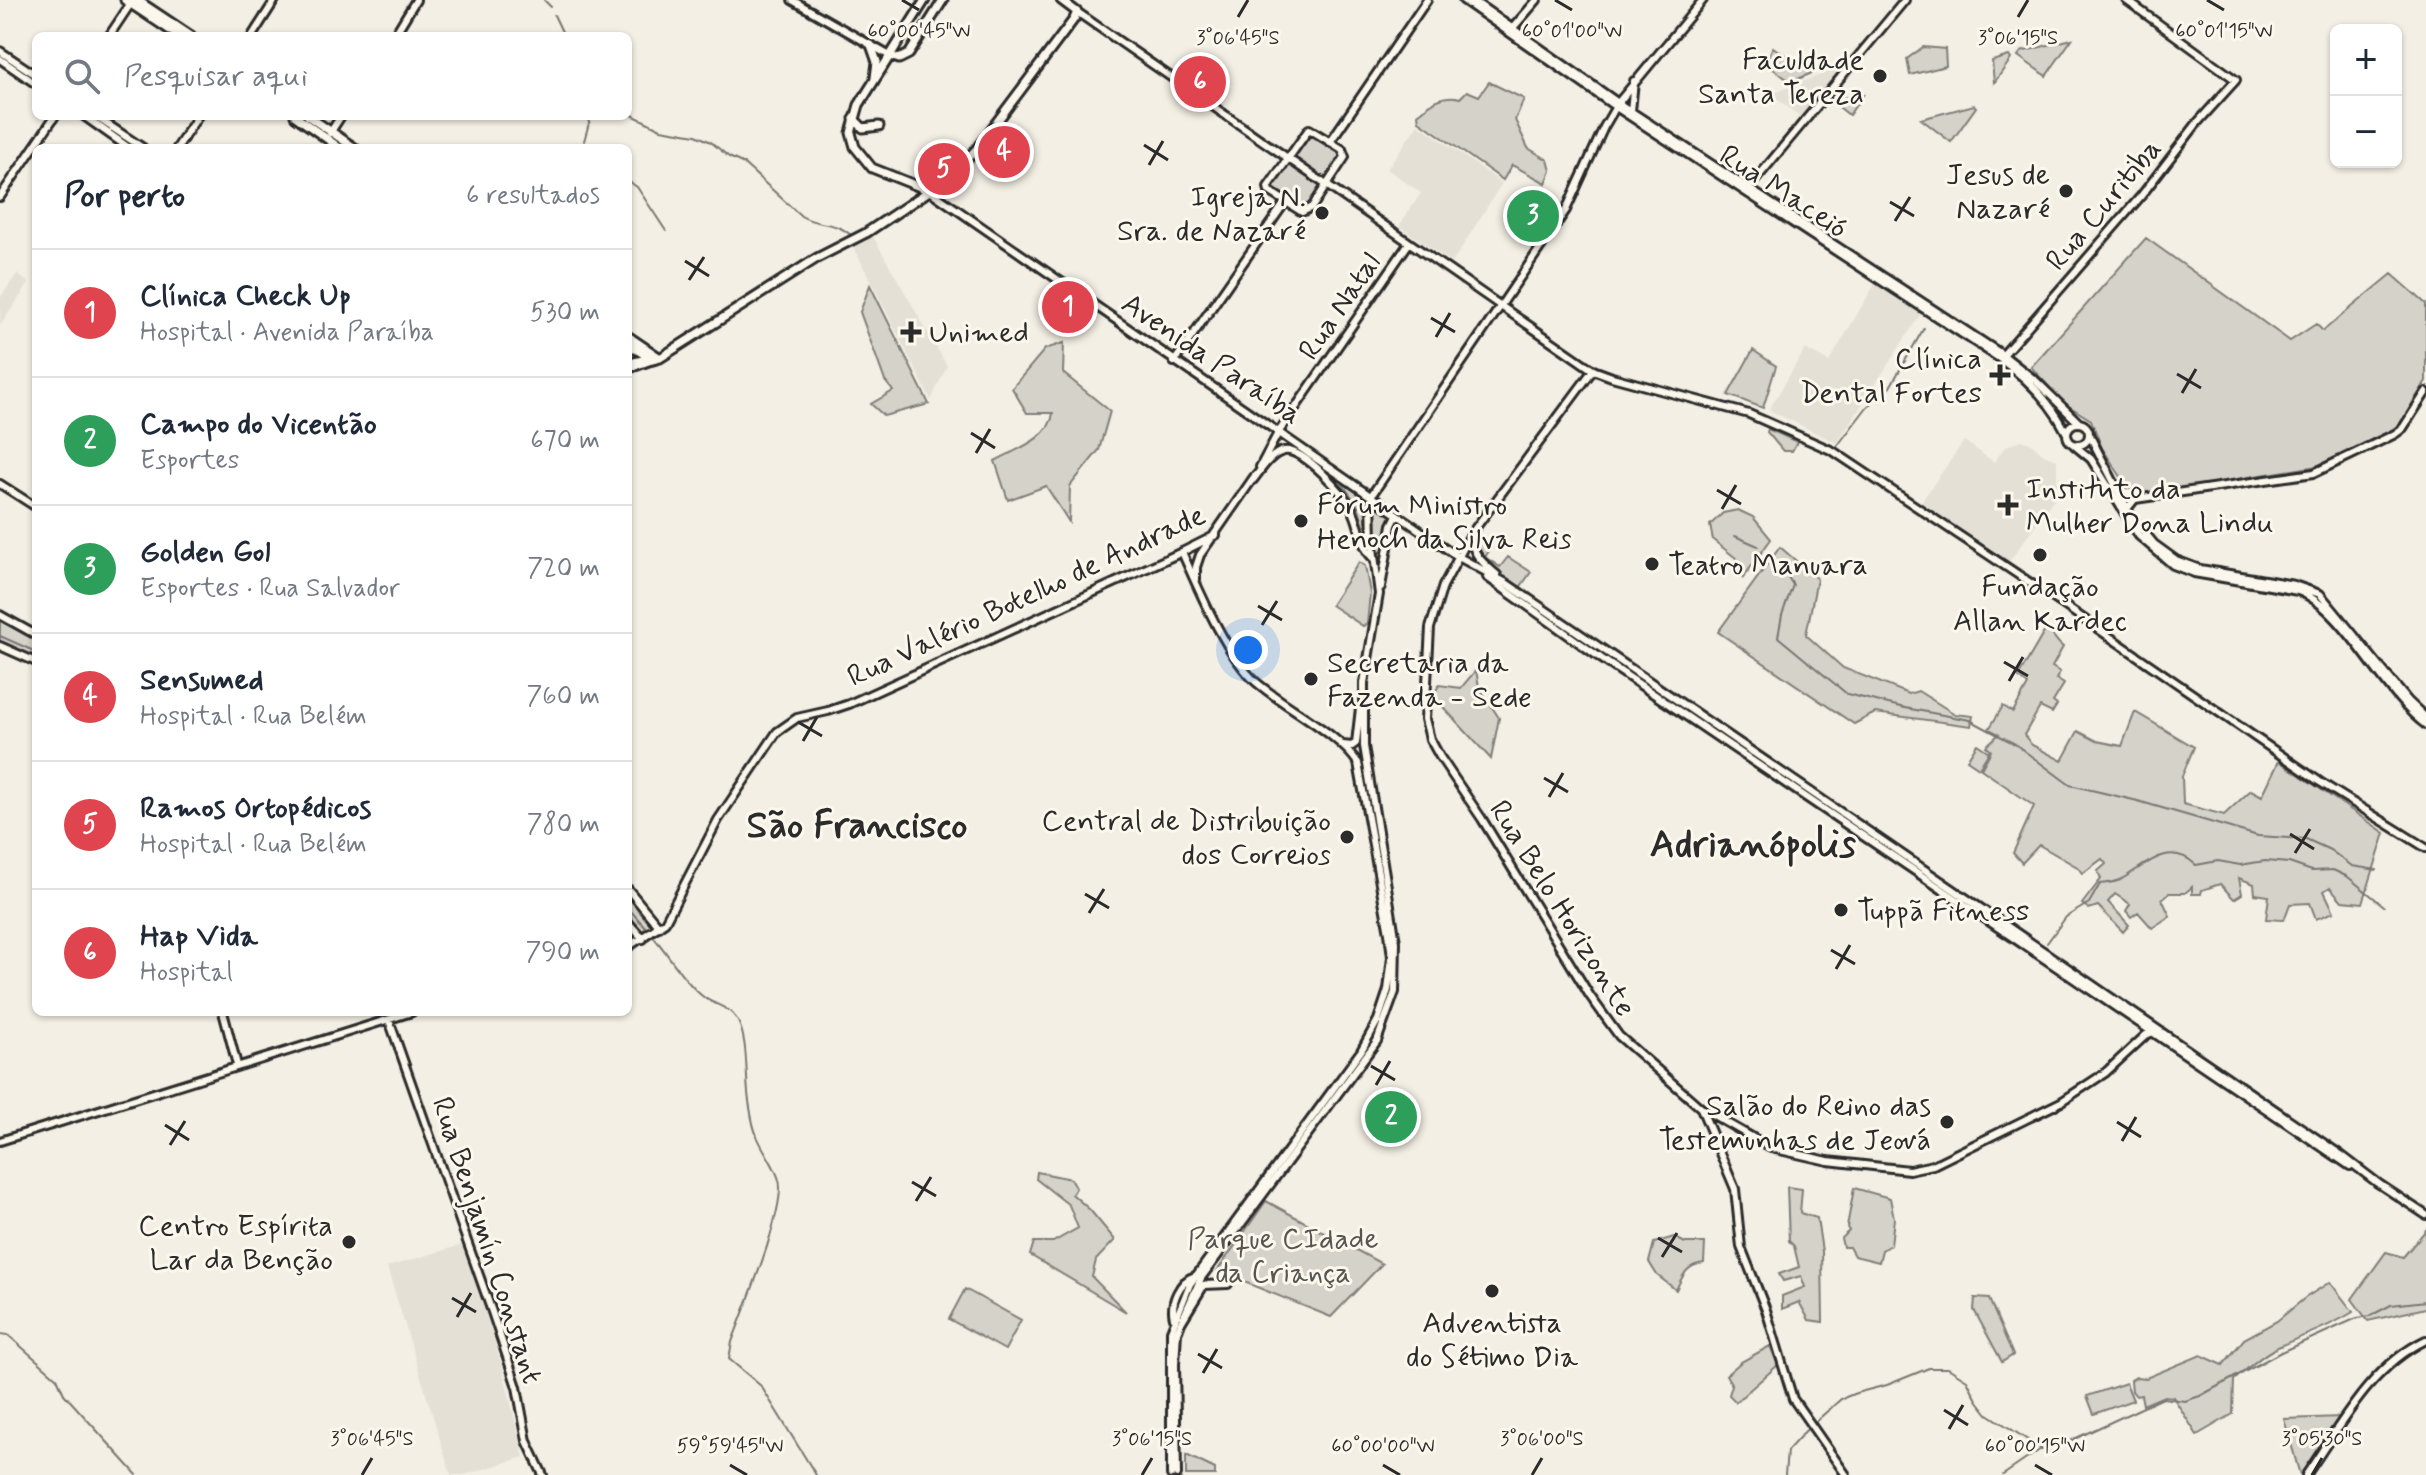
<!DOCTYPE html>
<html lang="pt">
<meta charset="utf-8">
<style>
:root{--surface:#fff;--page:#f6f6f7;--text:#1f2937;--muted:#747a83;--line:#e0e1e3;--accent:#1a73e8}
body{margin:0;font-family:Mynerve,sans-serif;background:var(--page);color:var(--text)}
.controls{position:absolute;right:24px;top:24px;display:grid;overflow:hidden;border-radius:12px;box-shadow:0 2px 6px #0004}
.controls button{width:72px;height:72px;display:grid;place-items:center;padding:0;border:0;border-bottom:2px solid var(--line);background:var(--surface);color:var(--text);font:40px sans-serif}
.you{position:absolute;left:1248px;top:650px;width:28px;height:28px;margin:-20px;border:6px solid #fff;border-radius:50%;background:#1a73e8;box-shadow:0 0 0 12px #1a73e833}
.badge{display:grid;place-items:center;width:52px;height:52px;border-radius:50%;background:var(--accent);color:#fff;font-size:26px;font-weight:700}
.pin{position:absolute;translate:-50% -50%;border:4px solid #fff;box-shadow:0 2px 8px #0006}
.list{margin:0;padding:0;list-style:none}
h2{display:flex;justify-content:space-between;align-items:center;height:104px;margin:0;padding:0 32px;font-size:34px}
h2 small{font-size:26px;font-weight:400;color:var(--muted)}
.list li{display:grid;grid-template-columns:52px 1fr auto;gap:24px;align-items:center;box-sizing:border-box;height:128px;padding:0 32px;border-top:2px solid var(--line)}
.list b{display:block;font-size:30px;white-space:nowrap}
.list p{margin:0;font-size:26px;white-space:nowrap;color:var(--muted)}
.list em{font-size:26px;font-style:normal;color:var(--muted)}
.icon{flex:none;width:44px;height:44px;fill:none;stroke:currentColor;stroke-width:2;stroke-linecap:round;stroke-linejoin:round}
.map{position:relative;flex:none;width:2426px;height:1475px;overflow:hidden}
.search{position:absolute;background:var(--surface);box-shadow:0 2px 6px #0004;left:32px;top:32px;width:600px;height:88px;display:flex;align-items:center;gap:20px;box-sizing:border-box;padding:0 28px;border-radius:12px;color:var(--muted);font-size:30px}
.panel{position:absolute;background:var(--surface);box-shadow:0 2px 6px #0004;left:32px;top:144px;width:600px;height:872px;border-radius:12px}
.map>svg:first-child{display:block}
.built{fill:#e4e0d6}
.green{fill:#d5d2c9;stroke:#807e7a;stroke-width:2}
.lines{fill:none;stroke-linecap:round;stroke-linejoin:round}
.stream{stroke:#787772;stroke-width:2}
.tertiary-casing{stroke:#2b2b2b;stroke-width:12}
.secondary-casing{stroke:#2b2b2b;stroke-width:12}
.primary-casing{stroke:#2b2b2b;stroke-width:13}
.tertiary{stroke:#fbf7ec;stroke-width:6}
.secondary{stroke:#fbf7ec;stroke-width:6}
.primary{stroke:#fbf7ec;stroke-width:7}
.ticks{fill:none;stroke:#2b2b2b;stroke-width:3}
.poi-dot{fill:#2b2b2b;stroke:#fbf7ec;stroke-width:3}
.labels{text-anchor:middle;stroke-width:6;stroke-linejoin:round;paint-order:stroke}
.poi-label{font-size:30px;fill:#2b2b2b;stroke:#fbf7ec;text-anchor:end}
.street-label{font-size:30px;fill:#2b2b2b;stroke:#fbf7ec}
.park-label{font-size:30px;fill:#565552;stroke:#fbf7ec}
.district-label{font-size:38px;font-weight:bold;fill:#2b2b2b;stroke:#fbf7ec}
.ticks-label{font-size:20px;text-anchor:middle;fill:#2b2b2b;stroke:#fbf7ec;stroke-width:6;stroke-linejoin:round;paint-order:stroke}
</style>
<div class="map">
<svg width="2426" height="1475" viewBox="0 0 2426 1475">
<rect width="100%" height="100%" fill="#f3efe4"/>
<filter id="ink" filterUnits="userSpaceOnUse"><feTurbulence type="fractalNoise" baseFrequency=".0125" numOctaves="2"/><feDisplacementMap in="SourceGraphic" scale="16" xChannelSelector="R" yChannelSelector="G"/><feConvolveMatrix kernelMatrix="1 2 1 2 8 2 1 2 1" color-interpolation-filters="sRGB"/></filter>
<g filter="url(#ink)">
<path class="built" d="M1846 65 1803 119 1771 94Z
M1418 124 1502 183 1452 263 1399 226 1421 193 1387 169Z
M871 233 947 366 931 400 852 244Z
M17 274 29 283 0 326V298Z
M1875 284 1922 312 1837 443 1769 410 1805 349 1829 362Z
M2021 440 2030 443 2044 454 2057 460V489L2055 497 2009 562 1921 502 1964 441 1994 462 2005 447Z
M465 1244 501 1363 524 1457 464 1475H451L387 1267Z"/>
<path class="green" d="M2072 39 2046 76 2018 56 2021 52Z
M1773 47 1812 73 1791 82 1765 63Z
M1923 47 1945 49 1946 66 1910 75 1907 59Z
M2009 56 2011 59 1994 83 1992 61Z
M1489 82 1524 99 1515 120 1528 148 1548 160 1551 171 1546 183 1512 165 1503 180 1419 121 1418 114C1431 103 1443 93 1460 98L1467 91 1479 96Z
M1863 95 1849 115 1830 100Z
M1974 105 1976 107 1951 142 1921 119Z
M1309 133 1342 155 1305 211 1272 188Z
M2146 238 2290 341 2316 324 2323 331 2392 274 2426 304V381L2398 427 2317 466 2242 478 2184 491 2142 494 2129 489 2102 448 2091 420 2064 403 2031 367Z
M870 285 929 404 884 416 871 404 893 391 885 381 860 312Z
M1064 343 1063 373 1110 411 1099 450 1070 486 1069 522 1046 486 1008 500 995 461C1015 450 1051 438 1053 413H1027L1012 388 1045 349Z
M1753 350 1776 366 1763 408 1728 395Z
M1768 429 1797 442 1792 451H1783L1767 432Z
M1337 476 1365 496 1366 521 1375 522 1376 505 1393 514 1382 569 1375 526 1364 525 1358 506Z
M1738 510 1753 517 1771 539 1743 578 1736 558 1713 540 1710 525 1723 513Z
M1476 538 1491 548 1485 557 1500 567 1508 557 1531 572 1519 589 1477 557 1472 545Z
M1780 547 1817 579 1806 635 1843 668 1909 694 1918 691 1955 714 1973 716 1971 726 1875 713 1854 724 1718 632Z
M1359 562 1365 566 1370 593 1367 624 1363 626 1331 605Z
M0 620 36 639V659L0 643Z
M2046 629C2054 634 2055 641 2063 647L2052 667 2060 672 2056 679 2064 684 2053 702 2057 705 2052 713 2040 707 2024 735 2032 745 2062 761 2078 731 2097 741 2122 746 2135 712 2194 747 2182 776 2183 804 2224 815 2251 790 2262 796 2279 761 2385 833 2363 903 2342 901 2330 887 2324 891 2334 912 2316 919 2310 903 2290 904 2284 920 2266 919 2269 896 2255 894 2254 884 2239 878 2242 894 2234 899 2220 884 2202 890 2201 894H2192V887L2185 893H2169L2162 899 2170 916 2152 928 2138 912 2131 917 2126 911 2130 904 2115 894 2108 902 2129 925 2123 932 2098 906 2089 909 2082 904 2101 879 2098 871 2106 864 2102 859 2083 873 2079 868 2039 845 2022 863 2013 853 2034 806 1981 769 1991 751 1986 746 1999 734 1989 729 2003 706 2013 712 2028 685 2018 677Z
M1476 670 1479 687 1499 718 1491 759 1433 696 1439 685 1461 688Z
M1977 744 1989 752 1979 768 1967 760Z
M628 895 656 927 644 936 628 917Z
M1037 1172 1071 1179 1076 1188 1072 1194 1090 1210 1115 1240 1096 1260 1092 1277 1126 1312 1030 1255 1034 1242H1053L1078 1228 1069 1205 1036 1179Z
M1787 1187 1802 1189 1800 1213 1817 1218 1822 1251 1823 1322 1809 1320 1799 1302 1782 1309V1296L1805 1287 1801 1276 1783 1281 1779 1274 1799 1267 1794 1246 1789 1241Z
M1854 1188 1890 1198 1894 1218 1891 1245 1882 1250 1879 1262 1854 1256 1849 1247H1843L1841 1238 1849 1231 1847 1227Z
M1266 1201 1382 1264 1331 1317 1217 1271Z
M2426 1230V1308L2368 1321 2352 1299 2386 1252 2403 1257Z
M1674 1237 1685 1243H1705L1704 1263C1686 1265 1683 1275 1676 1290L1657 1275 1649 1262 1654 1243Z
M2330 1282 2353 1312C2328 1328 2300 1336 2274 1349 2259 1357 2247 1369 2234 1380L2233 1414 2197 1435 2173 1397 2164 1396 2143 1405 2141 1395 2136 1396 2132 1391 2131 1380 2136 1377 2146 1378 2201 1355 2223 1365 2244 1339 2277 1321 2305 1298Z
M965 1289 1021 1320 1005 1350 949 1319Z
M1975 1298 1989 1299 2013 1355 2002 1362 1974 1310Z
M1770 1346 1778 1365 1736 1402 1729 1395 1732 1385 1726 1375 1741 1362Z
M2126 1383 2133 1400 2094 1414 2087 1396Z
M2341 1417 2303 1475H2300L2284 1419Z
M1186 1455 1215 1469V1475H1186Z"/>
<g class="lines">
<path class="stream" d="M544 0 551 7
M554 15 564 36
M628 113 661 129 696 135 711 142 729 157 744 164 801 216C817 226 836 221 851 235
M584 141 591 116
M628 181 637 187 666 231
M1835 449 1867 407 1890 387 1924 328
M1735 536 1758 546
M1783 569 1793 585 1782 615 1778 637 1847 694 1905 708 1970 720 2015 744 2070 785 2138 801 2258 836 2306 839 2330 850 2352 866 2377 870
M0 636 36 652
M628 908 647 929
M651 934C669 954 681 978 701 995 712 1005 727 1005 736 1018 749 1037 745 1077 749 1101 751 1113 752 1125 757 1136 763 1151 775 1165 779 1180 787 1206 743 1312 732 1342L729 1359 761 1386 816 1475
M2047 943 2066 917 2089 903 2100 884C2107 883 2114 883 2120 880 2144 867 2168 839 2196 865L2218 861 2240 865 2265 861 2289 863 2312 871 2333 870 2348 877 2384 906
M0 1334 8 1335 57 1378 64 1394 137 1475
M1814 1423 1841 1399 1856 1393 1887 1385 1929 1368H1948L1967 1380 1977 1400 1988 1414 2046 1452 2163 1398 2185 1401 2200 1396 2281 1352 2357 1318 2370 1316 2391 1305 2426 1301
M1785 1475 1787 1451 1809 1427
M2003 1475 2041 1449"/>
<g class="tertiary-casing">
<path id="tertiary" d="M792 0 890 56
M1511 30 1537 0
M252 36 275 0
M394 36 416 0
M0 51 36 75
M0 59 36 84
M84 116 129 148
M95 116 143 148
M1309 129 1342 149 1345 157 1312 207 1302 212 1269 191 1268 187Z
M330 133 341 116
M1330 142 1427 0
M177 148 198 116
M1748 189 1905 0
M2003 355 2141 196 2198 122 2236 80 2126 0
M1174 362 1286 201
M628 363 649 358
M628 369 653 360
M1593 370 1471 534 1443 586 1430 628 1425 719 1430 739 1440 757 1482 819 1590 996 1619 1036 1701 1108 1771 1148 1828 1161 1909 1170 1933 1165 2061 1102 2105 1073 2146 1035 2153 1032
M1278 433 1409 243
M0 484 36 507
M2117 489 2140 496
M1371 496 1566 210 1604 127 1618 103 1703 0
M2119 497 2135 499 2314 473 2395 434 2403 428 2426 392
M0 615 36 635
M0 646 36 662
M628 889 659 927
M628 922 643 939
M628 947 665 922 718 820 777 732 797 718 828 711 849 704 1182 552
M223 1012 237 1065
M389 1020 492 1312 517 1387 527 1441 543 1475
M1701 1108 1735 1189 1741 1247 1766 1310 1793 1399 1846 1475
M0 1141 412 1012
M2306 1475C2340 1426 2370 1367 2426 1340"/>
</g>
<g class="secondary-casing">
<path id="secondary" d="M1463 0 1616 107 1999 358C2027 378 2051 402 2066 432
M1472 0 1618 103 2003 355 2036 381 2078 422
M1077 12 1593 370 1612 377 1749 414 1833 451 2062 604 2320 782 2426 848
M109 36 133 0
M1631 111 1634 81
M930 191 1457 556 1506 583 2341 1155 2379 1184
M0 197 55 116
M2067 434a11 11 0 1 1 22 0a11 11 0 1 1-22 0Z
M2089 434 2131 516 2154 544 2176 560 2200 569 2294 585 2320 594 2408 701 2426 718
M2074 445 2091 459 2139 536 2173 565 2194 573 2298 591C2345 608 2382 693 2426 725
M1260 467 1278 433
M1253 480C1260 471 1271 453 1284 451 1303 448 1344 493 1352 509 1361 526 1360 547 1374 559
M2127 509 2135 499
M1471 534C1472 555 1482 562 1497 575
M1487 577 1602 659 2350 1166
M1196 580V567L1200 555 1254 477
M1381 587 1392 525 1397 515
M1343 745 1352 746 1356 743 1360 708
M2376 1182 2426 1215
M1204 1285 1228 1284
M1174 1318C1170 1303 1179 1281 1195 1276
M1182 1321 1204 1285
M1171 1475V1331L1190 1284 1361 1051 1378 1020 1388 990 1392 957 1389 933 1358 763C1337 732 1285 707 1256 682 1227 657 1198 588 1182 552L1216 535
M1177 1475 1175 1364 1177 1332 1201 1278 1377 1041 1395 992 1396 942 1364 746V683L1379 594 1372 540 1371 496"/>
</g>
<g class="primary-casing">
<path id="primary" d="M125 0 179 36
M137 0 191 36
M925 0 859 105 851 133 855 147 872 168 930 191
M871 45 877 62 875 78
M890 56 899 59 909 54 943 0
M295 116 340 148
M308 116 355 148
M854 119 863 128 879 126
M629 337 660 358
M631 338 628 344 653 360 660 358 817 258 866 233 935 187 959 168 978 147 1074 19 1077 12 1061 0"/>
</g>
<use href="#tertiary" class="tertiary"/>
<use href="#secondary" class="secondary"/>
<use href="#primary" class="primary"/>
</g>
</g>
<path class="ticks" d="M902 0 919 10M1555 0 1572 10M2207 0 2224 10M1238 17 1248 0M2018 17 2028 0M1144 145 1168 160M1149 165 1163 141M1890 202 1914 216M1895 221 1910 197M685 261 709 276M689 280 704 257M1431 318 1455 332M1436 337 1450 313M2177 374 2201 388M2182 393 2196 369M971 433 995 448M976 453 990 429M1717 490 1741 504M1722 509 1736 485M1258 606 1282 620M1262 625 1277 601M2004 662 2028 676M2009 681 2023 657M798 722 822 736M803 741 817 717M1544 778 1568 792M1549 797 1563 773M2290 834 2314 849M2295 853 2310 829M1085 894 1109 908M1089 913 1104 889M1831 950 1855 964M1836 969 1850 945M1371 1066 1395 1080M1376 1085 1390 1061M2117 1122 2141 1137M165 1125 189 1140M2122 1141 2136 1117M170 1145 185 1121M912 1182 936 1196M916 1201 931 1177M1658 1238 1682 1252M1662 1257 1677 1233M452 1298 476 1312M457 1317 471 1293M1198 1354 1222 1368M1203 1373 1217 1349M1944 1410 1968 1425M1949 1429 1963 1405M730 1465 747 1475M1383 1465 1400 1475M2035 1465 2052 1475M362 1475 372 1458M1142 1475 1152 1458M1532 1475 1542 1458M2312 1475 2322 1458"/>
<g class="poi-dot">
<circle cx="1880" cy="76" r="8"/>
<circle cx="2066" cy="191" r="8"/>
<circle cx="1322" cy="213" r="8"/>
<path d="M907 320h8v8h8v8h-8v8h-8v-8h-8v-8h8z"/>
<path d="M1996 363h8v8h8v8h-8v8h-8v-8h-8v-8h8z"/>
<path d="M2004 493h8v8h8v8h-8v8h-8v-8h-8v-8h8z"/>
<circle cx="1301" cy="521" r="8"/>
<circle cx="2040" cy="555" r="8"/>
<circle cx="1652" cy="564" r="8"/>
<circle cx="1311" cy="679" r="8"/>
<circle cx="1347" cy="837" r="8"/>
<circle cx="1841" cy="910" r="8"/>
<circle cx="1947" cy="1122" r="8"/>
<circle cx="349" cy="1242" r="8"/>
<circle cx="1492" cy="1291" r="8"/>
</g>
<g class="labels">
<g class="poi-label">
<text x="1864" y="69">Faculdade<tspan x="1864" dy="34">Santa Tereza</tspan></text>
<text x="2050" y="184">Jesus de<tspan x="2050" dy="34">Nazaré</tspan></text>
<text x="1306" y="206">Igreja N.<tspan x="1306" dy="34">Sra. de Nazaré</tspan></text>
<text x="929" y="342" text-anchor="start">Unimed</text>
<text x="1982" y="368">Clínica<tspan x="1982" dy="34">Dental Fortes</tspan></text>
<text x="2026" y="498" text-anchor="start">Instituto da<tspan x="2026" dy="34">Mulher Dona Lindu</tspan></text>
<text x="1317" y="514" text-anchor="start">Fórum Ministro<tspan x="1317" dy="34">Henoch da Silva Reis</tspan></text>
<text x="1668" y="574" text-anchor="start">Teatro Manuara</text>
<text x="2040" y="596" text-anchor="middle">Fundação<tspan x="2040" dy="34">Allan Kardec</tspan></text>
<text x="1327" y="672" text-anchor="start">Secretaria da<tspan x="1327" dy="34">Fazenda - Sede</tspan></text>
<text x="1331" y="830">Central de Distribuição<tspan x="1331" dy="34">dos Correios</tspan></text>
<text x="1857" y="920" text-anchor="start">Tuppã Fitness</text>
<text x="1931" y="1115">Salão do Reino das<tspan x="1931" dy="34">Testemunhas de Jeová</tspan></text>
<text x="333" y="1235">Centro Espírita<tspan x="333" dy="34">Lar da Benção</tspan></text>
<text x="1492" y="1332" text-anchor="middle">Adventista<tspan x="1492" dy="34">do Sétimo Dia</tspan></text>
</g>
<g class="street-label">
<text transform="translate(1784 191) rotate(33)" y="10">Rua Maceió</text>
<text transform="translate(2103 204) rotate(-50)" y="10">Rua Curitiba</text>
<text transform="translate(1339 306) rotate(-56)" y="10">Rua Natal</text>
<text transform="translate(1212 358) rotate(34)" y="10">Avenida Paraíba</text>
<text transform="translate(1026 595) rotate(-25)" y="10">Rua Valério Botelho de Andrade</text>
<text transform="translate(1563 908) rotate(58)" y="10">Rua Belo Horizonte</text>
<text transform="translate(488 1240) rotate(72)" y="10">Rua Benjamín Constant</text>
</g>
<g class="park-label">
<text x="1283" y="1248">Parque CIdade<tspan x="1283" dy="34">da Criança</tspan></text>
</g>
<g class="district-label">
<text x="857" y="837">São Francisco</text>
<text x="1753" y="856">Adrianópolis</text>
</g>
</g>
<g class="ticks-label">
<text x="919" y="37">60°00'45"W</text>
<text x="1572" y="37">60°01'00"W</text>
<text x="2224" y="37">60°01'15"W</text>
<text x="1238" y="44">3°06'45"S</text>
<text x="2018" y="44">3°06'15"S</text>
<text x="372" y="1445">3°06'45"S</text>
<text x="1152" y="1445">3°06'15"S</text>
<text x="1542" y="1445">3°06'00"S</text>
<text x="2322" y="1445">3°05'30"S</text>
<text x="730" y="1452">59°59'45"W</text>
<text x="1383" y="1452">60°00'00"W</text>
<text x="2035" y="1452">60°00'15"W</text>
</g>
</svg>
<div class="controls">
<button>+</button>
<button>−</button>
</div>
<div class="you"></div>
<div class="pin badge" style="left:1068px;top:307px;background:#e0444e">1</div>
<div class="pin badge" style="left:1391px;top:1117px;background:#2e9e5b">2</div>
<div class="pin badge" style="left:1533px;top:216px;background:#2e9e5b">3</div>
<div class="pin badge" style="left:1004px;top:152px;background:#e0444e">4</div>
<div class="pin badge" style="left:944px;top:169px;background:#e0444e">5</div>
<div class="pin badge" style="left:1200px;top:82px;background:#e0444e">6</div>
<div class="search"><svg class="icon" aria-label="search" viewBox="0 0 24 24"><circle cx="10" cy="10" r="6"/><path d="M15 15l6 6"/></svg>Pesquisar aqui</div>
<section class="panel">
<h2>Por perto<small>6 resultados</small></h2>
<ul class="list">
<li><span class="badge" style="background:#e0444e">1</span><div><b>Clínica Check Up</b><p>Hospital · Avenida Paraíba</p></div><em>530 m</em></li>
<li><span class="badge" style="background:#2e9e5b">2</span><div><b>Campo do Vicentão</b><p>Esportes</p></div><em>670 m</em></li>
<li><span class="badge" style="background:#2e9e5b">3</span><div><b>Golden Gol</b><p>Esportes · Rua Salvador</p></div><em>720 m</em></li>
<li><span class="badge" style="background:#e0444e">4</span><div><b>Sensumed</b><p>Hospital · Rua Belém</p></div><em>760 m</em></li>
<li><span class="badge" style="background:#e0444e">5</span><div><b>Ramos Ortopédicos</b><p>Hospital · Rua Belém</p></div><em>780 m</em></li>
<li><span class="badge" style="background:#e0444e">6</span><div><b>Hap Vida</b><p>Hospital</p></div><em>790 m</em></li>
</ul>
</section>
</div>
